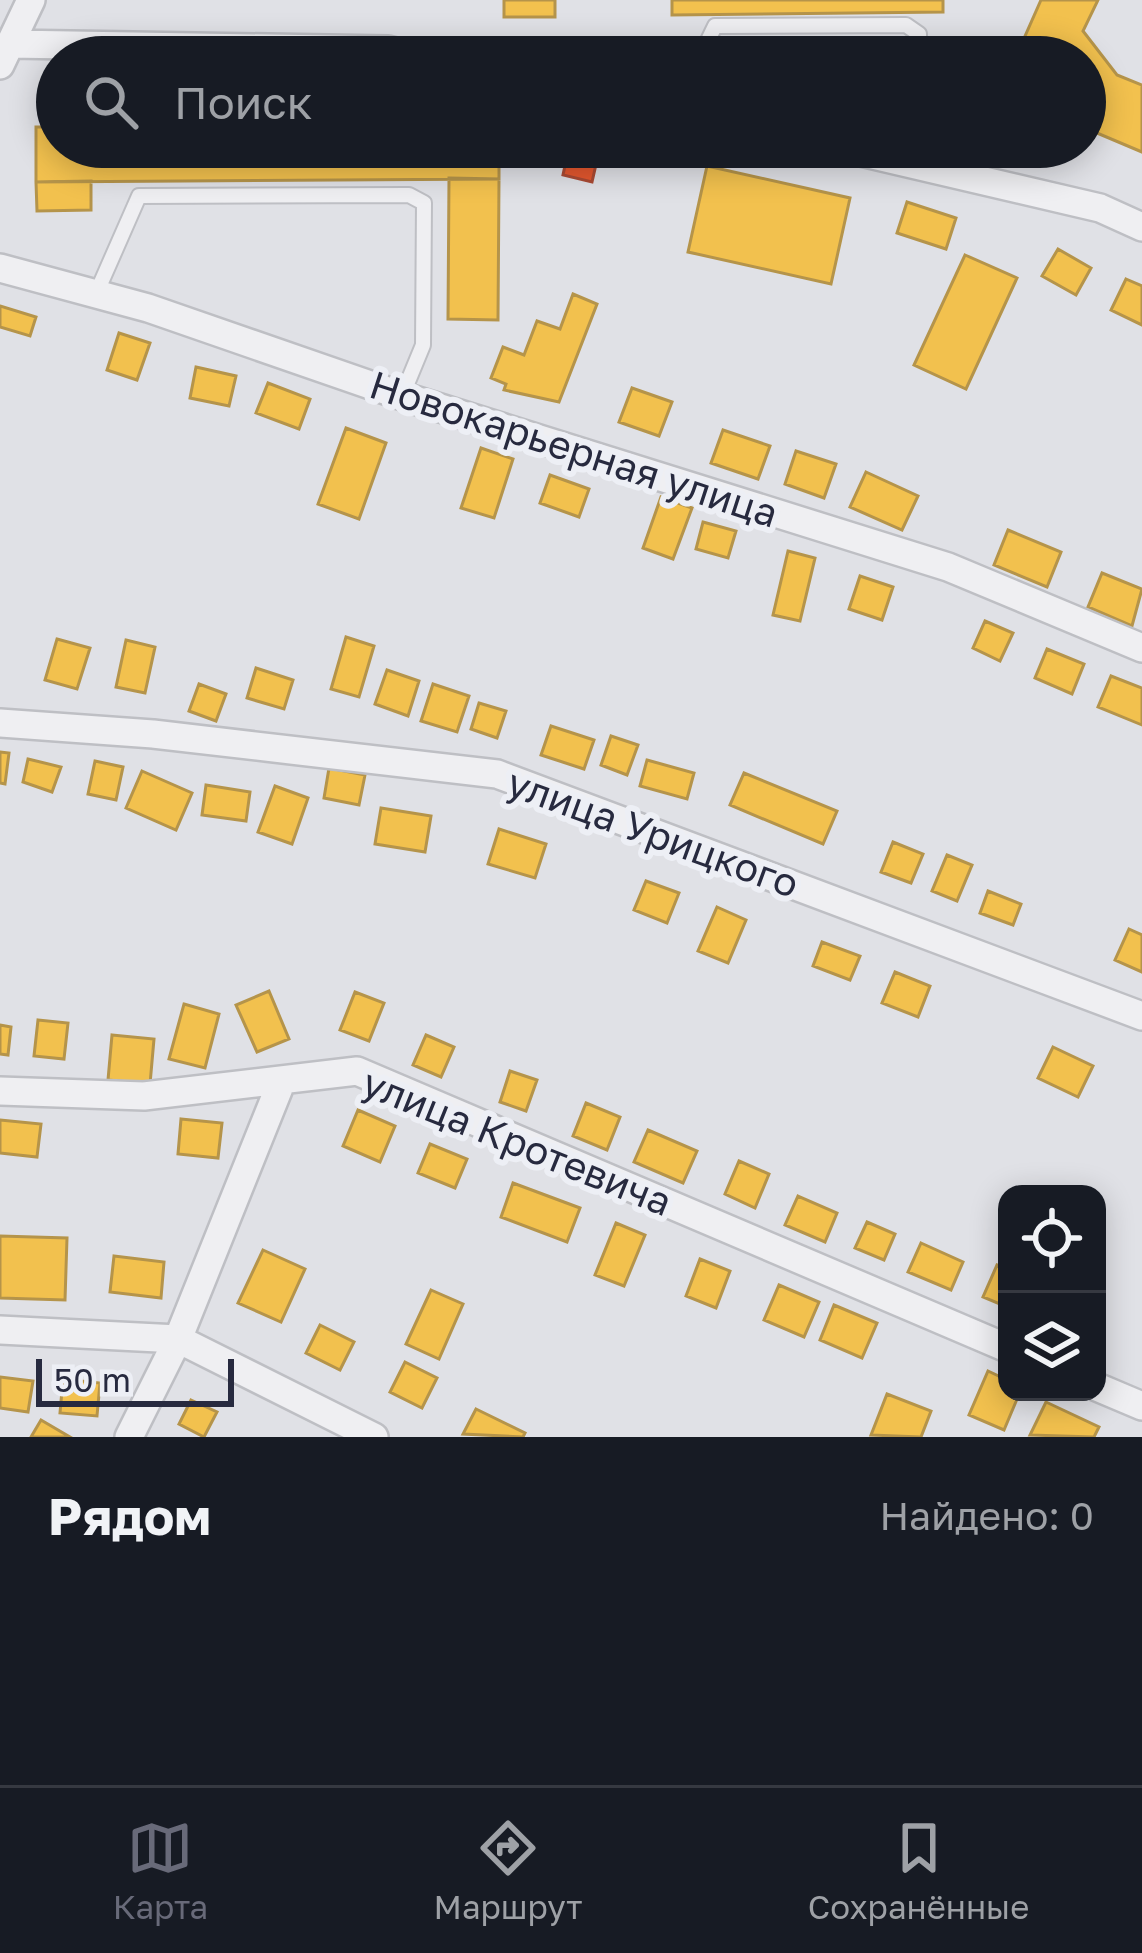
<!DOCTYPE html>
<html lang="ru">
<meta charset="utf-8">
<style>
:root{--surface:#171b24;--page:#20242c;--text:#f1f3f6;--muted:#9ea1a6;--line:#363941;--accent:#686a79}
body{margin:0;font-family:"Golos Text",sans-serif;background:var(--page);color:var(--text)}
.controls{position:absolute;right:36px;bottom:36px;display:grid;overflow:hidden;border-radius:24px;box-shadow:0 6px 30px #0003}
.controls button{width:108px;height:108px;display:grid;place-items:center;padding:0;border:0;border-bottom:3px solid var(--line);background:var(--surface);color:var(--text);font:60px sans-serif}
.scale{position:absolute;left:36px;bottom:30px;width:198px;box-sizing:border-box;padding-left:12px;border:6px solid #272a3f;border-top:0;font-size:33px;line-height:42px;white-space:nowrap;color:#272a3f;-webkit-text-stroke:9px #edeff5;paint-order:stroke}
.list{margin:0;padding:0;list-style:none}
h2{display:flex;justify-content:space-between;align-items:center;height:156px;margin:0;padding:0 48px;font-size:51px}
h2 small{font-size:39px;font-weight:400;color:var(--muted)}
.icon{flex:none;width:66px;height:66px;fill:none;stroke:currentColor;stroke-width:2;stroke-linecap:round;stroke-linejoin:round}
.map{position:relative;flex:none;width:1142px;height:1437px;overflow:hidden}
.search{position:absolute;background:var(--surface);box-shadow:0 6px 30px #0003;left:36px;right:36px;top:36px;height:132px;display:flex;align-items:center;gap:30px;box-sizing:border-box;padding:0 42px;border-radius:66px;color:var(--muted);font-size:45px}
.sheet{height:348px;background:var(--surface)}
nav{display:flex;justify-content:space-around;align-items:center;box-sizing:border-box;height:168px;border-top:3px solid var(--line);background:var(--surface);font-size:33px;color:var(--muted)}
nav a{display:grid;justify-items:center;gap:6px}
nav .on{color:var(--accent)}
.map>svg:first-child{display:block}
.homes{fill:#f2c14e;stroke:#b5944a;stroke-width:3}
.shops{fill:#e4572e;stroke:#ab4a33;stroke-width:3}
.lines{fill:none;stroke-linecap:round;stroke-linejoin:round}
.service-casing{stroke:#bebfc4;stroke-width:18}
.minor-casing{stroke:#bebfc4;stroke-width:32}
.service{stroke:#efeff2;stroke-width:14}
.minor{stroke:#efeff2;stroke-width:27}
.labels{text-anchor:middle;stroke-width:12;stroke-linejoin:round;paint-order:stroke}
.street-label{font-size:39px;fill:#272a3f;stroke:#edeff5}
</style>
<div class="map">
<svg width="1142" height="1437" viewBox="0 0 1142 1437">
<rect width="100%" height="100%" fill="#e0e1e6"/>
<path class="homes" d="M504 0H555V17H504Z
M672 0H943V12L672 15Z
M1041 0H1098L1083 31 1117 75 1142 85V152L1085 128V57H1022L1018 52Z
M36 127H57V147H499V179L36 182Z
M707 166 850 198 831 284 688 252Z
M449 178 499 179 498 320 448 319Z
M91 181V210L37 211 36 182Z
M907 202 956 218 946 249 897 233Z
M1058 249 1091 268 1076 295 1042 276Z
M965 255 1017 278 966 389 914 365Z
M1126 279 1142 286V325L1111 310Z
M573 294 597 304 559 402 504 390 506 384 491 378 503 347 524 355 537 321 560 329Z
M0 306 36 317 30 336 0 327Z
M119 333 150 343 137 380 107 370Z
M196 367 236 376 229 406 190 398Z
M268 383 310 399 299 429 256 413Z
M632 388 672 402 659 436 619 422Z
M346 428 386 443 359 519 318 504Z
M723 430 770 446 758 479 711 463Z
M481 448 513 459 494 518 461 508Z
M796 451 836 464 824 498 785 484Z
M866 472 918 496 902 530 850 507Z
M550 475 589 489 579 517 540 503Z
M661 497 692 508 673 559 643 548Z
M703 522 736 531 728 558 696 549Z
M1008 530 1061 552 1047 587 994 565Z
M788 551 815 558 800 621 773 615Z
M1102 573 1142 589 1132 626 1088 607Z
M860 576 893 587 882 620 849 609Z
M985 621 1013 633 1000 661 973 648Z
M346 637 374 646 359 697 331 689Z
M57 639 90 648 77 689 45 680Z
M126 640 155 647 145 693 116 687Z
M1047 649 1084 664 1072 694 1035 678Z
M256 668 293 680 284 709 247 698Z
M387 670 419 681 408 716 375 704Z
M1111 676 1142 688V725L1098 707Z
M199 684 226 694 216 721 189 711Z
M433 684 469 696 457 732 421 721Z
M479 703 506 711 497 738 471 729Z
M551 726 594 740 584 769 541 755Z
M611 736 638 745 627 775 601 765Z
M0 752 9 753 5 784 0 783Z
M28 759 61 767 52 792 23 782Z
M647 760 694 773 687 799 640 786Z
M95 761 123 767 116 800 88 794Z
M329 768 365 775 359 805 324 798Z
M142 771 192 793 176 830 126 808Z
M744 773 837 811 823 844 730 805Z
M206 785 250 792 246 821 202 815Z
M275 786 308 798 292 844 258 832Z
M381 808 431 816 425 852 375 844Z
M499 829 546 844 535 878 488 864Z
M893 842 923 854 911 883 881 872Z
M947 855 972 865 957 901 932 891Z
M646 881 679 893 667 923 634 910Z
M988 891 1021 904 1013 925 980 913Z
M717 907 746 920 728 963 698 951Z
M1129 929 1142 935V972L1115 960Z
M822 942 860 956 850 980 813 966Z
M895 972 930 986 918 1017 882 1003Z
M269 991 289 1039 257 1052 236 1005Z
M355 992 384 1003 369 1041 340 1030Z
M184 1004 219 1014 205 1068 169 1059Z
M38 1020 68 1023 64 1059 34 1056Z
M0 1025 11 1027 8 1055 0 1054Z
M112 1035 154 1039 150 1084 108 1080Z
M426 1035 454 1047 441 1077 413 1065Z
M1053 1047 1093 1066 1078 1097 1038 1078Z
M510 1071 537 1080 526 1111 500 1102Z
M586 1103 620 1117 607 1150 573 1136Z
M358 1110 395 1126 380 1162 343 1146Z
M181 1119 222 1123 218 1158 178 1154Z
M0 1120 41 1124 37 1157 0 1153Z
M648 1130 697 1151 683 1183 634 1162Z
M430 1144 467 1159 455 1188 418 1173Z
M739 1161 769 1174 755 1208 725 1194Z
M513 1183 580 1208 567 1242 501 1217Z
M798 1196 837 1213 825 1242 785 1225Z
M867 1222 895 1234 884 1260 855 1248Z
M616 1223 645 1235 624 1286 595 1275Z
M0 1236 67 1238 65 1300 0 1298Z
M921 1243 963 1262 951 1290 908 1272Z
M263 1250 305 1269 281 1322 238 1303Z
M114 1256 164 1262 161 1298 110 1292Z
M700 1259 730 1271 716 1308 686 1296Z
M997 1265 1007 1269V1307L983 1297Z
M779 1285 819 1302 804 1337 764 1320Z
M431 1290 463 1304 439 1359 406 1344Z
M834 1305 877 1323 862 1358 820 1340Z
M320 1325 354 1342 340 1370 306 1353Z
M405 1362 437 1378 422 1408 390 1392Z
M988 1371 1007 1380V1392H1020L1004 1430 969 1415Z
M0 1377 33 1381 28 1412 0 1408Z
M63 1379 100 1383 97 1416 60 1413Z
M887 1394 931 1411 921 1437 871 1435Z
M191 1400 217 1412 204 1437 179 1424Z
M1046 1402 1099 1427 1094 1437 1030 1435Z
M476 1409 525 1433 523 1437 463 1434Z
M41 1420 70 1437H31Z"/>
<path class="shops" d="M569 147H600L592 182 563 175Z"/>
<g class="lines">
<g class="service-casing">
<path id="service" d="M700 57 715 26 906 25 919 34V57
M96 294 139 196 409 195 424 203 423 345 402 396"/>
</g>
<g class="minor-casing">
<path id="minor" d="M10 44 388 50 416 57
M0 65 31 0
M839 147 1100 208 1142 227
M0 268 148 308 402 396 948 567 1142 648
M0 723 153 734 497 774 1142 1016
M0 1091 144 1096 357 1071 1007 1348
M0 1330 178 1339 374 1437
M1097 1387 1142 1406
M129 1437 178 1339 281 1083"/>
</g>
<use href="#service" class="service"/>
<use href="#minor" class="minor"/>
</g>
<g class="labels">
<g class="street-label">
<text transform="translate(574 449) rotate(18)" y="14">Новокарьерная улица</text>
<text transform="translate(653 833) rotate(20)" y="14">улица Урицкого</text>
<text transform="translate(517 1142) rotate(22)" y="14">улица Кротевича</text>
</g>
</g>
</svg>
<div class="controls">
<button><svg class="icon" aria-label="locate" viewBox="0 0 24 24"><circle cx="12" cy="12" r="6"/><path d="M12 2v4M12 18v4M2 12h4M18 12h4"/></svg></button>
<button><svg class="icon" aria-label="layers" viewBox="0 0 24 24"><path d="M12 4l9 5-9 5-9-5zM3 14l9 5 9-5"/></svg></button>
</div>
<div class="scale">50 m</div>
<div class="search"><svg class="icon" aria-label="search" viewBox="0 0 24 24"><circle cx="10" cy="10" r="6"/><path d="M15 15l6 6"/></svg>Поиск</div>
</div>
<section class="sheet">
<h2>Рядом<small>Найдено: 0</small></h2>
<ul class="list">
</ul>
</section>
<nav>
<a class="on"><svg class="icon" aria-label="map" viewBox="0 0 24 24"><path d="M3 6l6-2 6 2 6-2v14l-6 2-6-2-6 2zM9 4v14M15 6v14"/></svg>Карта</a>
<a><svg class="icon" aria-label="directions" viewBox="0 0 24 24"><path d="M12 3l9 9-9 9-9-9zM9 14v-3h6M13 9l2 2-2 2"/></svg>Маршрут</a>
<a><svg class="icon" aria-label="saved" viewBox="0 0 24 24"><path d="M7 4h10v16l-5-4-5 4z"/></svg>Сохранённые</a>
</nav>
